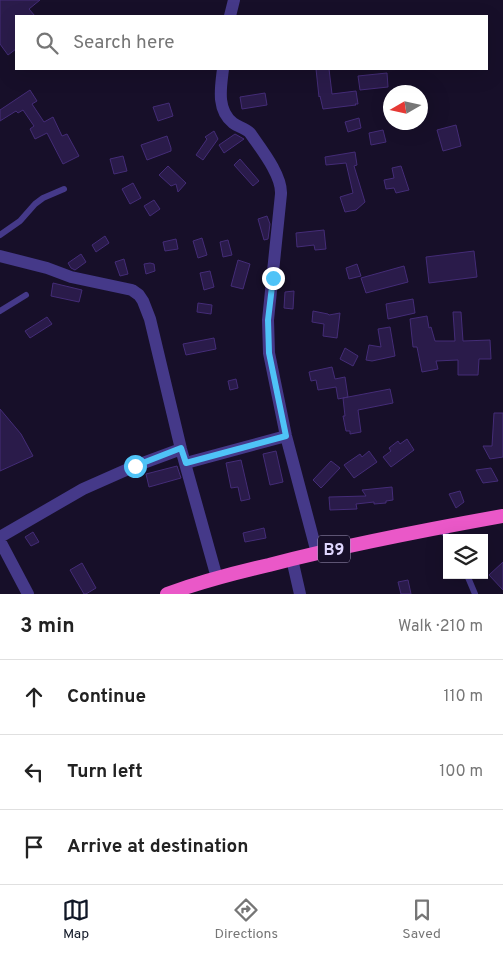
<!DOCTYPE html>
<meta charset="utf-8">
<style>
:root{--surface:#fff;--page:#f2f2f2;--text:#222;--muted:#767676;--line:#e0e0e0;--accent:#111827}
body{margin:0;font-family:Overpass,sans-serif;background:var(--page);color:var(--text)}
.controls{position:absolute;right:15px;bottom:15px;display:grid;overflow:hidden;border-radius:0px;box-shadow:0 5px 20px #0002}
.controls button{width:45px;height:45px;display:grid;place-items:center;padding:0;border:0;border-bottom:1px solid var(--line);background:var(--surface);color:var(--text);font:25px sans-serif}
.compass{position:absolute;left:383px;top:85px;width:45px;height:45px;border-radius:50%;background:var(--surface);box-shadow:0 5px 20px #0002;rotate:261deg}
.stop{position:absolute;width:15px;height:15px;margin:-11px;border:4px solid #4fc3f7;border-radius:50%;background:#fff}
.stop.end{background:#4fc3f7;border-color:#fff;box-shadow:0 1px 5px #0008}
.list{margin:0;padding:0;list-style:none}
h2{display:flex;justify-content:space-between;align-items:center;height:65px;margin:0;padding:0 20px;font-size:21px}
h2 small{font-size:16px;font-weight:400;color:var(--muted)}
.list li{display:grid;grid-template-columns:32px 1fr auto;gap:15px;align-items:center;box-sizing:border-box;height:75px;padding:0 20px;border-top:1px solid var(--line)}
.list b{display:block;font-size:19px;white-space:nowrap}
.list em{font-size:16px;font-style:normal;color:var(--muted)}
.icon{flex:none;width:28px;height:28px;fill:none;stroke:currentColor;stroke-width:2;stroke-linecap:round;stroke-linejoin:round}
.map{position:relative;flex:none;width:503px;height:594px;overflow:hidden}
.search{position:absolute;background:var(--surface);box-shadow:0 5px 20px #0002;left:15px;right:15px;top:15px;height:55px;display:flex;align-items:center;gap:12px;box-sizing:border-box;padding:0 18px;border-radius:0px;color:var(--muted);font-size:19px}
.sheet{height:290px;background:var(--surface)}
nav{display:flex;justify-content:space-around;align-items:center;box-sizing:border-box;height:70px;border-top:1px solid var(--line);background:var(--surface);font-size:14px;color:var(--muted)}
nav a{display:grid;justify-items:center;gap:2px}
nav .on{color:var(--accent)}
.map>svg:first-child{display:block}
.building{fill:#2a1b4a;stroke:#442c77}
.lines{fill:none;stroke-linecap:round;stroke-linejoin:round}
.service{stroke:#453989;stroke-width:6}
.minor{stroke:#453989;stroke-width:12}
.trunk{stroke:#ea58c8;stroke-width:14}
.route{stroke:#4fc3f7;stroke-width:6}
.labels{text-anchor:middle;stroke-width:4;stroke-linejoin:round;paint-order:stroke}
.shield{fill:#170f29;stroke:#a49bbf;stroke-width:1}
.shield-label{font-size:16px;font-weight:bold;fill:#e0d7ff}
</style>
<div class="map">
<svg width="503" height="594" viewBox="0 0 503 594">
<rect width="100%" height="100%" fill="#170f29"/>
<path class="building" d="M0 0H40L29 9 35 16H16V49L8 55 0 44Z
M316 69H329L332 94 356 91 358 104H355L356 105 323 109 320 96 319 97Z
M387 73 388 87 360 90 358 76Z
M30 90 37 101 32 104 44 122 53 117 62 136 67 134 79 156 63 164 47 133 35 139 30 129 34 126 23 110 18 113 16 111 0 121V110Z
M265 93 267 105 242 109 240 97Z
M169 103 173 116 158 121 153 107Z
M359 118 361 128 348 132 345 122Z
M456 125 461 146 443 151 437 130Z
M383 130 386 142 371 145 369 133Z
M214 131 218 139 203 160 196 155 207 139 205 137Z
M235 134 244 139 224 153 219 145Z
M167 136 171 148V151L147 160 141 145Z
M355 152 357 165 354 166 365 202 356 210 345 212 340 197 353 193 346 163 326 165 325 157Z
M123 156 127 171 114 174 110 159Z
M240 159 259 181 253 186 234 165Z
M168 166 186 183 178 192 176 184 171 186 159 175Z
M401 166 409 190 396 193 394 188 386 189 384 180 394 178 392 168Z
M133 183 141 198 130 204 122 189Z
M154 200 160 209 150 216 144 206Z
M267 216 270 224 268 239 264 240 258 219Z
M324 230 326 249 315 250 314 245 297 247 296 233Z
M105 236 109 243 96 252 92 245Z
M202 238 207 255 198 258 193 241Z
M176 239 178 249 165 251 163 242Z
M228 240 232 255 223 257 220 242Z
M474 251 477 277 429 283 426 257Z
M81 254 86 262 75 270 71 268 68 263Z
M124 259 128 274 120 276 115 262Z
M238 260 250 264 243 289 231 286Z
M150 263 154 264 155 271 146 274 144 264Z
M357 264 361 276 349 279 346 268Z
M404 266 408 282 366 293 361 278Z
M210 271 214 287 204 290 200 273Z
M53 283 82 290 79 302 51 296Z
M294 291 293 309 284 308 285 292Z
M413 299 415 313 388 319 386 304Z
M198 303 212 305 211 314 197 312Z
M313 311 328 314 329 315 340 313 337 338 323 336 324 324 312 322Z
M453 312H461L463 341 490 340 491 359H479L478 375H458V360L436 361 438 369 422 372 417 347H413L410 319 427 316 429 328 431 327 435 341H455Z
M47 317 52 324 30 338 25 331Z
M390 327 395 356 372 361 366 360 369 345 381 347 378 329Z
M214 338 216 349 186 355 183 344Z
M345 348 358 356 353 366 340 359Z
M332 367 335 379 345 377 348 397 338 399 336 387 318 390 316 380 311 381 309 372Z
M236 379 238 388 230 390 228 381Z
M390 389 393 403 358 410 361 432 350 434V431H346L343 416H345L343 398Z
M0 409 21 434 33 456 0 471Z
M494 413H503V457L490 459 483 446H492Z
M407 439 414 450 391 467 383 457 391 451 389 448 398 441 400 444Z
M276 451 283 482 270 485 263 454Z
M369 451 377 462 354 478 344 465 360 454 362 457Z
M241 460 250 499 241 501 238 487 231 488 226 463Z
M331 461 340 468 321 488 313 480Z
M177 466 181 478 149 487 146 474Z
M491 468 498 481 483 483 476 470Z
M392 487 393 500 386 501V503L374 504V502L356 504 357 509 330 510 329 497 366 496 362 490Z
M460 491 464 502 456 508 449 494Z
M264 528 266 538 245 542 243 533Z
M33 532 39 542 31 546 25 537Z
M503 562V590L489 575Z
M82 563 96 588 86 594H84L70 570Z
M408 580 411 594H401L398 582Z"/>
<g class="lines">
<path class="service" d="M0 235 20 221 35 204 43 198 64 189
M0 311 26 295
M439 528 449 538
M467 575 475 594"/>
<path class="minor" d="M230 16 234 0
M223 69C221 86 216 110 233 123 238 127 245 128 250 133 261 149 282 175 281 194L268 320 269 353 286 436 317 553
M0 256 47 268 71 277 132 290 139 295 143 301 150 319 181 449 217 578
M186 463 286 436
M0 537 83 489 135 466 181 449
M0 541 28 594
M292 559 300 594"/>
<path class="trunk" d="M167 594C200 582 234 573 269 565 346 545 425 530 503 516"/>
</g>
<g class="lines">
<path class="route" d="M135 466 181 448 186 463 286 436 269 353 268 320 273 278"/>
</g>
<g class="labels">
<rect class="shield" x="318" y="535.5" width="32" height="27" rx="4"/>
<g class="shield-label">
<text x="334" y="555">B9</text>
</g>
</g>
</svg>
<div class="controls">
<button><svg class="icon" aria-label="layers" viewBox="0 0 24 24"><path d="M12 4l9 5-9 5-9-5zM3 14l9 5 9-5"/></svg></button>
</div>
<svg class="compass" viewBox="-18 -18 36 36"><path d="M0-13l5 13h-10z" fill="#e53935"/><path d="M0 13l5-13h-10z" fill="#767676"/></svg>
<div class="stop" style="left:135px;top:466px"></div>
<div class="stop end" style="left:273px;top:278px"></div>
<div class="search"><svg class="icon" aria-label="search" viewBox="0 0 24 24"><circle cx="10" cy="10" r="6"/><path d="M15 15l6 6"/></svg>Search here</div>
</div>
<section class="sheet">
<h2>3 min<small>Walk · 210 m</small></h2>
<ul class="list">
<li><svg class="icon" aria-label="ahead" viewBox="0 0 24 24"><path d="M12 20V5M6 11l6-6 6 6"/></svg><div><b>Continue</b></div><em>110 m</em></li>
<li><svg class="icon" aria-label="left" viewBox="0 0 24 24"><path d="M17 20v-9H6M10 6l-5 5 5 5"/></svg><div><b>Turn left</b></div><em>100 m</em></li>
<li><svg class="icon" aria-label="arrive" viewBox="0 0 24 24"><path d="M6 21V4h12l-3 4 3 4H6"/></svg><div><b>Arrive at destination</b></div></li>
</ul>
</section>
<nav>
<a class="on"><svg class="icon" aria-label="map" viewBox="0 0 24 24"><path d="M3 6l6-2 6 2 6-2v14l-6 2-6-2-6 2zM9 4v14M15 6v14"/></svg>Map</a>
<a><svg class="icon" aria-label="directions" viewBox="0 0 24 24"><path d="M12 3l9 9-9 9-9-9zM9 14v-3h6M13 9l2 2-2 2"/></svg>Directions</a>
<a><svg class="icon" aria-label="saved" viewBox="0 0 24 24"><path d="M7 4h10v16l-5-4-5 4z"/></svg>Saved</a>
</nav>
